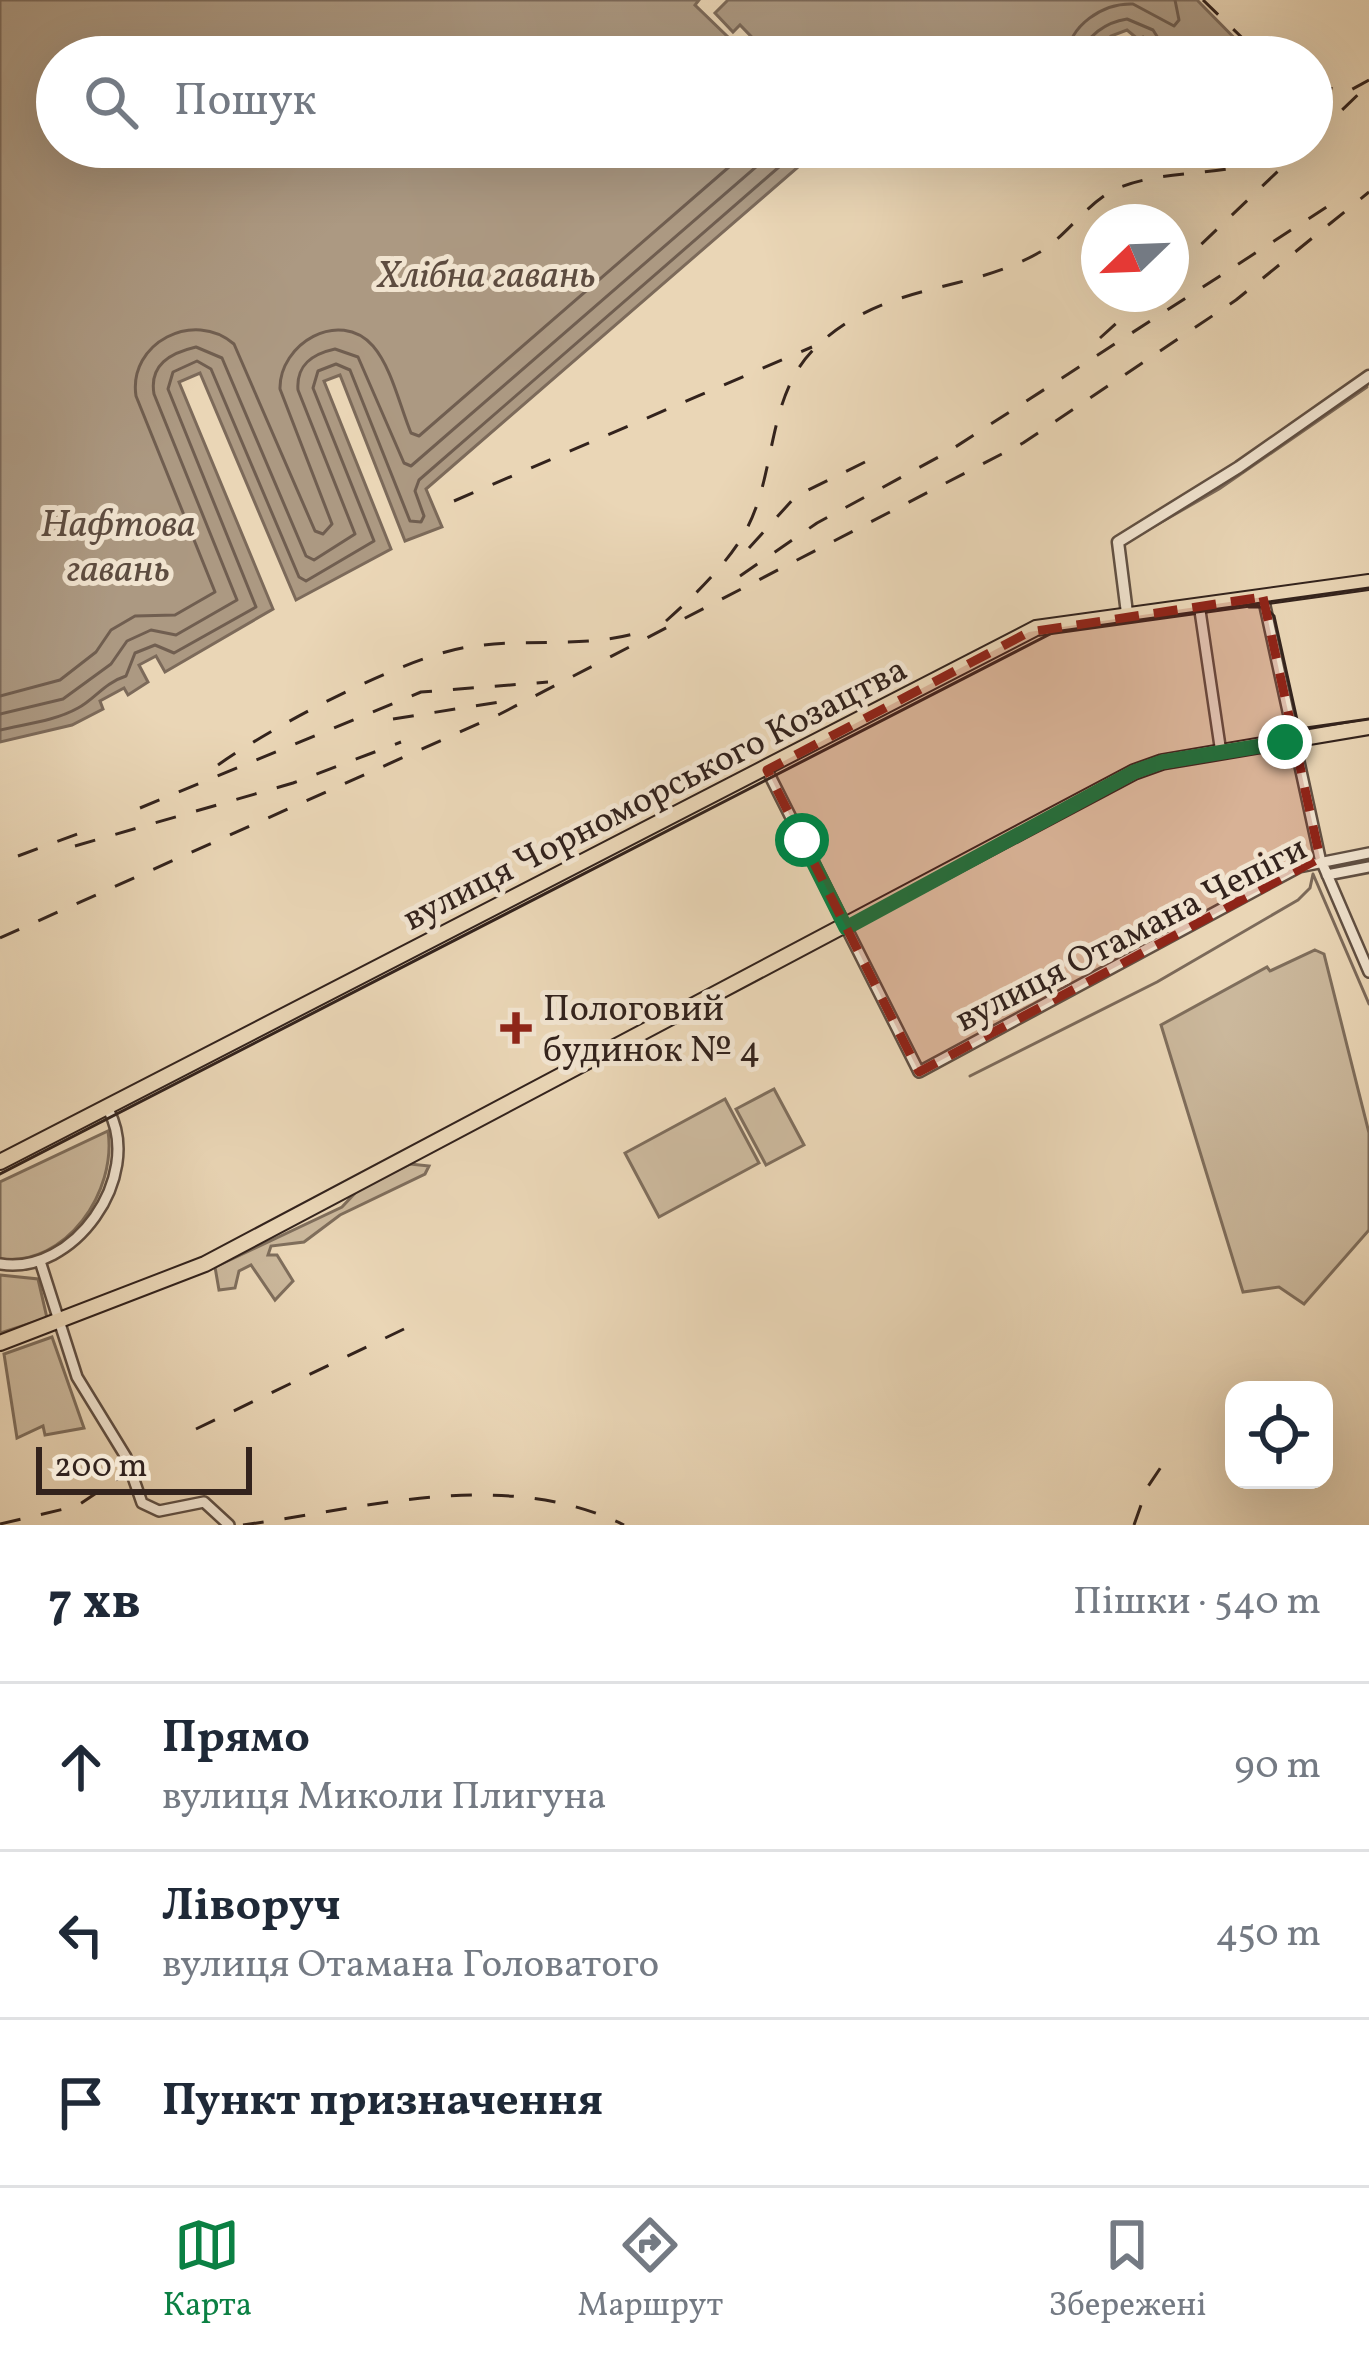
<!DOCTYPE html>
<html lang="uk">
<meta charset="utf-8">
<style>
:root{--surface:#fff;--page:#f6f6f7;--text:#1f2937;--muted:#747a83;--line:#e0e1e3;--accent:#0b8043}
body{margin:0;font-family:Vollkorn,serif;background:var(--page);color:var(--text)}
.controls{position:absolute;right:36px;bottom:36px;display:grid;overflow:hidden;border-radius:24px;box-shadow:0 12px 48px #0002}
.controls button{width:108px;height:108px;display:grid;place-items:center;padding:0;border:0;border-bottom:3px solid var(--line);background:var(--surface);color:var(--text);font:60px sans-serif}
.compass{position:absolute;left:1081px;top:204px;width:108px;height:108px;border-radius:50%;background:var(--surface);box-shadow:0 12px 48px #0002;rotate:247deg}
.scale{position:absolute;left:36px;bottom:30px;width:216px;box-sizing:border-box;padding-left:12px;border:6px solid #33231d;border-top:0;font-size:33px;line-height:42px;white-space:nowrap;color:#33231d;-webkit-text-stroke:9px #f1e4d0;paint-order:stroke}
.stop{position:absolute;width:36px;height:36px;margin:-27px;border:9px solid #0b8043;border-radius:50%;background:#fff}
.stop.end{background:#0b8043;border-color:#fff;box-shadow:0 3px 12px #0008}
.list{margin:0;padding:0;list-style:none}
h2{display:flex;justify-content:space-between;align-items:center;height:156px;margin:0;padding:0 48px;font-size:51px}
h2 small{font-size:39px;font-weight:400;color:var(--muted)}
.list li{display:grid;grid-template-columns:78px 1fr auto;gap:36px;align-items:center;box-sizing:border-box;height:168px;padding:0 48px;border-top:3px solid var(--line)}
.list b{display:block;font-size:45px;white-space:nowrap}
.list p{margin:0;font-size:39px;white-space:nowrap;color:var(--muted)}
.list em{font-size:39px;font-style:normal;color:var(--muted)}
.icon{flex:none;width:66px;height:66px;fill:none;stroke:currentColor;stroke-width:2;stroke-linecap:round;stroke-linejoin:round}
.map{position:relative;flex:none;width:1369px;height:1525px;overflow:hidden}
.search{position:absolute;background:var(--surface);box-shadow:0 12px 48px #0002;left:36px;right:36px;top:36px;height:132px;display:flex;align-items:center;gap:30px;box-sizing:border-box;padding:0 42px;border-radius:66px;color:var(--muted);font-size:45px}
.sheet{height:660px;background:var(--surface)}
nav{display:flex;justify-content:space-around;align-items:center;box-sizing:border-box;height:168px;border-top:3px solid var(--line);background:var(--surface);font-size:33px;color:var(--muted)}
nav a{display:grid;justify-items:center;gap:6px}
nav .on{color:var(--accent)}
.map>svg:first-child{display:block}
.green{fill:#cbb89c;stroke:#7f6e5c;stroke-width:3}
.water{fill:#ac9982;stroke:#7c6a5a;stroke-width:3}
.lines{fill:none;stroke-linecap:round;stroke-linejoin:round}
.shore{stroke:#705e50;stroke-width:3}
.stream{stroke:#7c6a5a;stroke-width:3}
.minor-casing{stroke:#615043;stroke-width:14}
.tertiary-casing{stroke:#615043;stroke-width:15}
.primary-casing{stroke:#33231d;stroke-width:18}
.minor{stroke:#f1e4d0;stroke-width:9}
.tertiary{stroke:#f1e4d0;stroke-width:10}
.primary{stroke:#ead6b6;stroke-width:14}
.tram{stroke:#33231d;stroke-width:3}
.rail{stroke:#33231d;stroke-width:3;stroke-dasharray:21 21;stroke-linecap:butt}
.route{stroke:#0b8043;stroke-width:15}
.marked{fill:#8f2418;fill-opacity:0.2;stroke:#8f2418;stroke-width:9;stroke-dasharray:24 15;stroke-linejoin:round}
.poi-dot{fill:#8f2418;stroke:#f1e4d0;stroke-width:4.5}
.labels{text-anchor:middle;stroke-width:10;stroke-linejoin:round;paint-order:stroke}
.street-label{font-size:36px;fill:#33231d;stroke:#f1e4d0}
.poi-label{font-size:36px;fill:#33231d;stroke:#f1e4d0;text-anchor:start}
.water-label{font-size:39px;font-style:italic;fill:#5d4c40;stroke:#f1e4d0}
</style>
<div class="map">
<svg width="1369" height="1525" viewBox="0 0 1369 1525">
<rect width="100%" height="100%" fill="#ead6b6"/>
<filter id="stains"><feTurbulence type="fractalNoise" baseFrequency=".00167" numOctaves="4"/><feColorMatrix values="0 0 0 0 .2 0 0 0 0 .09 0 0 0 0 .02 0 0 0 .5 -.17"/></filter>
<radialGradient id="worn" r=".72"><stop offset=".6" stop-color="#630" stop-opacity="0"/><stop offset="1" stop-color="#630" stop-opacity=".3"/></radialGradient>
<path class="green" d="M1315 950 1324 954 1369 1133V1230L1304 1304 1279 1287 1243 1292 1161 1025 1267 967 1270 971Z
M774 1089 804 1145 766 1165 736 1109Z
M725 1099 759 1163 659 1217 625 1153Z
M108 1131C117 1191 67 1267 0 1259V1182Z
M410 1164 429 1166 425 1174 340 1215 304 1242 271 1246 268 1255H277L293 1281 275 1300 251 1265 239 1271 235 1288 219 1290 215 1267 342 1207 357 1191Z
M0 1275 38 1279 47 1318 0 1333Z
M52 1337 84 1428 45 1435 43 1426 17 1438 4 1354Z"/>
<path class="water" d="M0 0H699L695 5 728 37 716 49 723 57H57V147L820 148 426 489 442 527 405 541 340 375 324 381 391 549 296 600 200 373 179 382 273 609 165 672 156 656 139 665 148 682 128 695 124 688 100 701 103 709 72 725 0 742Z
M728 0H1197L1253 57H1162L1143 37 1139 40 1127 30 1111 36 1090 57H771L740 25 733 32 715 13Z"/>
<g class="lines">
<path class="shore" d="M1067 57C1069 25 1103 3 1133 4L1174 26 1179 20 1175 0
M1082 57C1084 36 1107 22 1127 19L1153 30 1170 57
M0 696 60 680 96 652 111 630 135 616 175 615 215 592 136 396C128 343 194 309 234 344L315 531 323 534 332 524 280 389C279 344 339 308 373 346 392 368 400 407 411 433L419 436 752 147
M0 714 63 699 111 664 127 641 151 630 176 635 237 600 154 394C149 365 170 353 196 347L222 358 306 556 314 560 355 534 298 390C296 365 312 354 335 349L358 357 404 463 411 466 779 147
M0 730C25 724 55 721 78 708 95 699 104 683 126 676L135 653 155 645 174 653 256 607 168 389 173 372 197 361 211 369 299 577 306 581 374 541 313 388 318 371 336 364 350 370 410 521 421 522 424 516 415 491 419 480 802 147"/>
<path class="stream" d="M1137 536 1219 489 1367 387
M970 1076 1157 982 1298 900 1310 888 1313 874 1369 1004"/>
<g class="minor-casing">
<path id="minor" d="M1263 597 1320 858 1369 972
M1199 604 1221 753
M767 770 919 1072 1299 867 1369 853
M1327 875 1369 867
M40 1261 77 1377 126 1457 142 1503 159 1511 204 1502 229 1525
M0 1264C74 1276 143 1177 109 1111"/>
</g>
<g class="tertiary-casing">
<path id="tertiary" d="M1127 613 1118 542 1239 467 1369 376"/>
</g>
<g class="primary-casing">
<path id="primary" d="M0 1162 1036 628 1369 582
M0 1343 205 1264 1134 772 1162 762 1369 727"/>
</g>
<use href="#minor" class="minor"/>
<use href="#tertiary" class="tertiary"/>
<use href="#primary" class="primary"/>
<path class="tram" d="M1249 607H1265L1274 616 1299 729 1369 719
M0 1174 1054 632 1369 588"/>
<path class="rail" d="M1203 0 1262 57
M1312 84 1347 92 1369 80
M1312 139 1369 84
M1184 147 1200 159 1227 165
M1171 273 1295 155
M1100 338 1149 294
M454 501 812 347
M749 548 796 496 867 461
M740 576 817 523 946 453 1339 199
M666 621C693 597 728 563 745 532 778 473 765 395 817 346 886 281 968 294 1040 252 1068 235 1088 201 1118 188 1172 166 1239 180 1296 147
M393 719 512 700
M218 765C273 726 403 657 468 647 523 638 580 648 633 634
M140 808 421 692 548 682
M75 846 293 783 401 742
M18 856 91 829
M0 938 500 714 1023 443 1236 300 1369 192
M196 1429 404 1329
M0 1524 77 1506 125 1474
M243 1525C367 1508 505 1467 624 1525
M1134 1525 1147 1488 1167 1458"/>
</g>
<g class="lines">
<path class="route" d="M802 840 846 928 1134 772 1162 762 1285 742"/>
</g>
<path class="marked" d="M1263 597 1320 858 919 1072 767 770 1029 632Z"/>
<path class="poi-dot" d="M510 1010h12v12h12v12h-12v12h-12v-12h-12v-12h12z"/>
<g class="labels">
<g class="street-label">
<text transform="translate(654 792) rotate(-27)" y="13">вулиця Чорноморського Козацтва</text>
<text transform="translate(1130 932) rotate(-27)" y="13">вулиця Отамана Чепіги</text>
</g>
<g class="poi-label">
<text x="543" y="1020">Пологовий<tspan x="543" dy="41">будинок № 4</tspan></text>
</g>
<g class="water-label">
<text x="486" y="287">Хлібна гавань</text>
<text x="118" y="536">Нафтова<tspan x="118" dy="45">гавань</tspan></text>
</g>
</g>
<rect width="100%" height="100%" filter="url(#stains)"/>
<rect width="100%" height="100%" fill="url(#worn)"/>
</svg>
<div class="controls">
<button><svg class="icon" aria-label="locate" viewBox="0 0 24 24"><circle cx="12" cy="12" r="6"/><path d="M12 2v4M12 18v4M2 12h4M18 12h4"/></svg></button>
</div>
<svg class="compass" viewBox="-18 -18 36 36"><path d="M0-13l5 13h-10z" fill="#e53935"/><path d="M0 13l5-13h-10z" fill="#747a83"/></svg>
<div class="scale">200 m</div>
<div class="stop" style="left:802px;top:840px"></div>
<div class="stop end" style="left:1285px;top:742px"></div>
<div class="search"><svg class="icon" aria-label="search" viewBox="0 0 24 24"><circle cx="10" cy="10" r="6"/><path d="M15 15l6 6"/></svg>Пошук</div>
</div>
<section class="sheet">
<h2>7 хв<small>Пішки · 540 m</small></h2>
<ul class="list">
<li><svg class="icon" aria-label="ahead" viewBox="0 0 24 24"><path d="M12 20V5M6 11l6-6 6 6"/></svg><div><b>Прямо</b><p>вулиця Миколи Плигуна</p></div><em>90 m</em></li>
<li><svg class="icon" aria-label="left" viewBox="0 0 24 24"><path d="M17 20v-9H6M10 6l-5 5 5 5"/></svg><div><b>Ліворуч</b><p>вулиця Отамана Головатого</p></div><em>450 m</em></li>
<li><svg class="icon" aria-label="arrive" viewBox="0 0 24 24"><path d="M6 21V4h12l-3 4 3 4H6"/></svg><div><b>Пункт призначення</b></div></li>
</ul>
</section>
<nav>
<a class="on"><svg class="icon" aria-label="map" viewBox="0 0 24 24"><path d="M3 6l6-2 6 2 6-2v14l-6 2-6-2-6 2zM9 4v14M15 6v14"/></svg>Карта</a>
<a><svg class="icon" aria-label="directions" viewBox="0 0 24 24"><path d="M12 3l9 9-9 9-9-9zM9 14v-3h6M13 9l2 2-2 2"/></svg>Маршрут</a>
<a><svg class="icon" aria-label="saved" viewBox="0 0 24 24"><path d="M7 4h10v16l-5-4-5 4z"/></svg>Збережені</a>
</nav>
